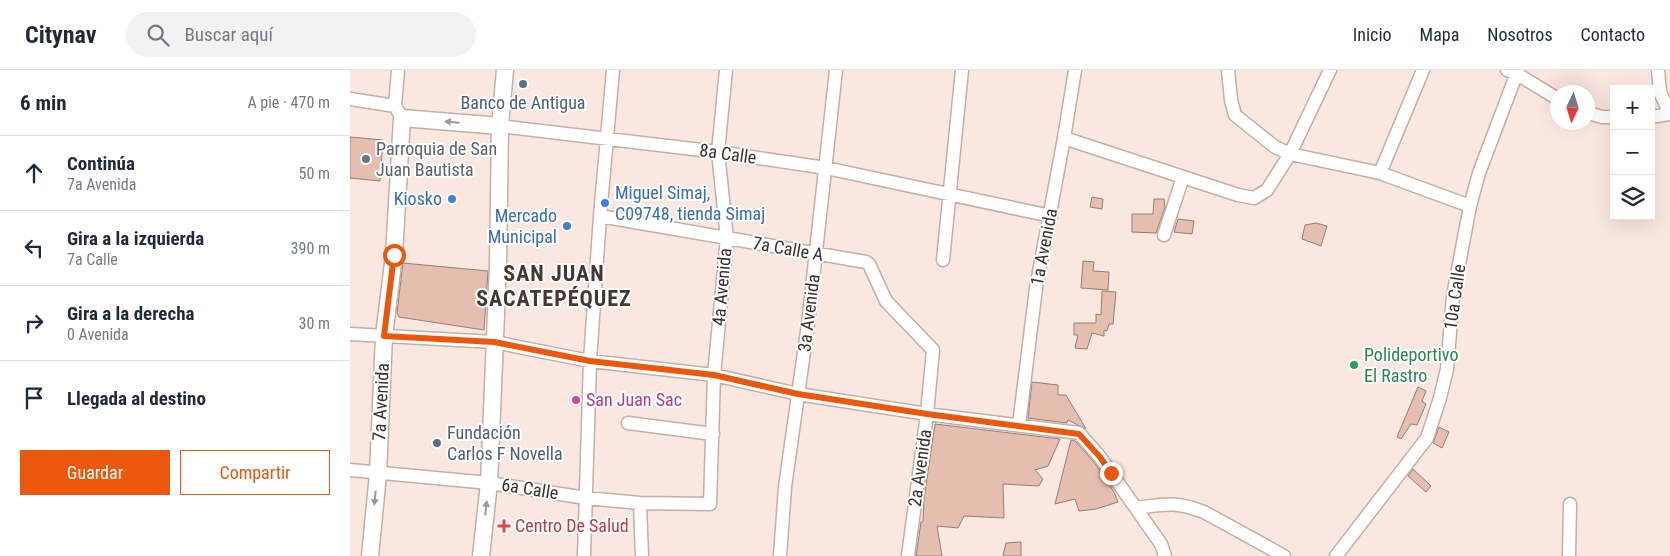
<!DOCTYPE html>
<html lang="es">
<meta charset="utf-8">
<style>
:root{--surface:#fff;--page:#f2f2f3;--text:#1f2937;--muted:#747a83;--line:#e0e1e3;--accent:#ea580c}
body{margin:0;font-family:"Roboto Condensed",sans-serif;background:var(--page);color:var(--text)}
.controls{position:absolute;right:15px;top:15px;display:grid;overflow:hidden;border-radius:0px;box-shadow:0 5px 20px #0002}
.controls button{width:45px;height:45px;display:grid;place-items:center;padding:0;border:0;border-bottom:1px solid var(--line);background:var(--surface);color:var(--text);font:25px sans-serif}
.compass{position:absolute;left:1200px;top:15px;width:45px;height:45px;border-radius:50%;background:var(--surface);box-shadow:0 5px 20px #0002;rotate:184deg}
.stop{position:absolute;width:15px;height:15px;margin:-11px;border:4px solid #ea580c;border-radius:50%;background:#fff}
.stop.end{background:#ea580c;border-color:#fff;box-shadow:0 1px 5px #0008}
.list{margin:0;padding:0;list-style:none}
h2{display:flex;justify-content:space-between;align-items:center;height:65px;margin:0;padding:0 20px;font-size:21px}
h2 small{font-size:16px;font-weight:400;color:var(--muted)}
.list li{display:grid;grid-template-columns:32px 1fr auto;gap:15px;align-items:center;box-sizing:border-box;height:75px;padding:0 20px;border-top:1px solid var(--line)}
.list b{display:block;font-size:19px;white-space:nowrap}
.list p{margin:0;font-size:16px;white-space:nowrap;color:var(--muted)}
.list em{font-size:16px;font-style:normal;color:var(--muted)}
.actions{display:flex;gap:10px;padding:15px 20px}
.actions a{flex:1;padding:11px 0;border:1px solid var(--accent);border-radius:0px;text-align:center;font-size:18px;color:var(--accent)}
.actions .main{background:var(--accent);color:#fff}
.icon{flex:none;width:28px;height:28px;fill:none;stroke:currentColor;stroke-width:2;stroke-linecap:round;stroke-linejoin:round}
.map{position:relative;flex:none;width:1320px;height:486px;overflow:hidden}
header{display:flex;align-items:center;gap:30px;box-sizing:border-box;height:70px;padding:0 25px;background:var(--surface);border-bottom:1px solid var(--line)}
header strong{font-size:24px}
nav{display:flex;gap:28px;margin-inline-start:auto;font-size:18px}
.search{width:350px;height:45px;background:var(--page);display:flex;align-items:center;gap:12px;box-sizing:border-box;padding:0 18px;border-radius:28px;color:var(--muted);font-size:19px}
main{display:flex}
aside{flex:1;background:var(--surface)}
.map>svg:first-child{display:block}
.building{fill:#e6beb0;stroke:#907f78}
.lines{fill:none;stroke-linecap:round;stroke-linejoin:round}
.minor-casing{stroke:#c1afa8;stroke-width:15}
.major-casing{stroke:#c1afa8;stroke-width:19}
.minor{stroke:#fff;stroke-width:12}
.major{stroke:#fff;stroke-width:16}
.oneway{fill:#9b9896}
.route{stroke:#ea580c;stroke-width:6}
.service-dot{fill:#5c6f8a;stroke:#fff;stroke-width:2}
.worship-dot{fill:#6b7280;stroke:#fff;stroke-width:2}
.shop-dot{fill:#3f7fe0;stroke:#fff;stroke-width:2}
.leisure-dot{fill:#2e9e5b;stroke:#fff;stroke-width:2}
.hotel-dot{fill:#d1479c;stroke:#fff;stroke-width:2}
.health-dot{fill:#e0444e;stroke:#fff;stroke-width:2}
.labels{text-anchor:middle;stroke-width:4;stroke-linejoin:round;paint-order:stroke}
.service-label{font-size:18px;fill:#4e5e75;stroke:#fff}
.worship-label{font-size:18px;fill:#5b616d;stroke:#fff;text-anchor:start}
.street-label{font-size:18px;fill:#37302d;stroke:#fff}
.shop-label{font-size:18px;fill:#366cbe;stroke:#fff;text-anchor:end}
.leisure-label{font-size:18px;fill:#27864d;stroke:#fff;text-anchor:start}
.hotel-label{font-size:18px;fill:#b23c85;stroke:#fff;text-anchor:start}
.health-label{font-size:18px;fill:#be3a42;stroke:#fff;text-anchor:start}
.district-label{font-size:22px;font-weight:bold;letter-spacing:1px;fill:#453731;stroke:#fff}
</style>
<header>
<strong>Citynav</strong>
<div class="search"><svg class="icon" aria-label="search" viewBox="0 0 24 24"><circle cx="10" cy="10" r="6"/><path d="M15 15l6 6"/></svg>Buscar aquí</div>
<nav><a>Inicio</a><a>Mapa</a><a>Nosotros</a><a>Contacto</a></nav>
</header>
<main>
<aside>
<h2>6 min<small>A pie · 470 m</small></h2>
<ul class="list">
<li><svg class="icon" aria-label="ahead" viewBox="0 0 24 24"><path d="M12 20V5M6 11l6-6 6 6"/></svg><div><b>Continúa</b><p>7a Avenida</p></div><em>50 m</em></li>
<li><svg class="icon" aria-label="left" viewBox="0 0 24 24"><path d="M17 20v-9H6M10 6l-5 5 5 5"/></svg><div><b>Gira a la izquierda</b><p>7a Calle</p></div><em>390 m</em></li>
<li><svg class="icon" aria-label="right" viewBox="0 0 24 24"><path d="M7 20v-9h11M14 6l5 5-5 5"/></svg><div><b>Gira a la derecha</b><p>0 Avenida</p></div><em>30 m</em></li>
<li><svg class="icon" aria-label="arrive" viewBox="0 0 24 24"><path d="M6 21V4h12l-3 4 3 4H6"/></svg><div><b>Llegada al destino</b></div></li>
</ul>
<div class="actions"><a class="main">Guardar</a><a>Compartir</a></div>
</aside>
<div class="map">
<svg width="1320" height="486" viewBox="0 0 1320 486">
<rect width="100%" height="100%" fill="#fae7e0"/>
<path class="building" d="M0 67 33 70 30 111 0 108Z
M742 127 753 129 752 139 740 137Z
M804 129H814L815 137 806 163 782 162V144H803Z
M828 149 844 151 842 164 824 162Z
M966 153 977 156 971 176 952 169 955 155Z
M733 191 744 192 743 201 759 202 758 220 731 218Z
M53 193 138 201 134 260 49 247 47 243Z
M752 221 766 222 763 254H759L757 261 754 260V266L742 263 737 279 725 278 728 265H724V253H746V244L751 245Z
M682 312 708 315V325H716L736 359 718 350 717 353 678 348Z
M1068 317 1076 321 1072 331 1076 334 1067 355 1061 354 1051 369 1047 367Z
M585 354 710 369 698 396 685 400 693 409 689 416 653 414 654 448 614 446 608 458 587 456 592 486H566L571 452 573 451 574 428Z
M1089 357 1099 362 1092 378 1083 373Z
M721 370 725 371 744 392 764 422 768 432 746 439 729 441 725 429 705 434Z
M1063 399 1081 416 1076 422 1058 406Z
M671 472V486H653L656 473Z"/>
<g class="lines">
<g class="minor-casing">
<path id="minor" d="M48 0 45 36 52 48
M878 0 881 30 885 45 925 77 940 84 1030 103 1120 136
M1157 0 1167 4 1208 29
M1308 0 1310 22 1320 44
M0 29 45 36
M1238 43 1252 47H1264
M1301 47 1320 44
M150 56 368 82 476 98 701 146
M714 68 888 125 904 128 917 120 940 84 980 0
M1030 103 1073 0
M250 146 516 192 519 194 536 231 583 280 577 344 558 486
M814 165 833 107
M593 190 612 0
M0 264 144 272 240 291 364 305 448 324 577 344 729 363 750 387 811 474 815 486
M278 353 363 364
M669 355 686 218 714 68 725 0
M0 400 139 413 236 428 290 433 360 434 364 305 377 168 368 82 376 0
M290 433 292 486
M786 438C816 434 825 431 854 442L934 486
M234 486 240 291 250 146 263 0
M430 486 435 417 458 254 486 0
M986 486 1077 368 1090 328 1097 299 1103 226 1120 136 1129 103 1168 0
M1219 486 1220 434"/>
</g>
<g class="major-casing">
<path id="major" d="M20 486 28 404 34 266 44 185 52 48 150 56
M131 486 139 413 148 195 150 56 155 0"/>
</g>
<use href="#minor" class="minor"/>
<use href="#major" class="major"/>
</g>
<defs><path id="oneway-solid" d="M-6-.8H1V-3.2L6.5 0L1 3.2V.8H-6Z" transform="scale(1.25)"/></defs>
<g class="oneway">
<use href="#oneway-solid" transform="translate(102 52) rotate(-175)"/>
<use href="#oneway-solid" transform="translate(25 428) rotate(95)"/>
<use href="#oneway-solid" transform="translate(136 438) rotate(-84)"/>
</g>
<g class="lines">
<path class="route" d="M44 185 34 266 144 272 240 291 364 305 448 324 577 344 729 364 750 387 761 403"/>
</g>
<g class="service-dot">
<circle cx="173" cy="14" r="5"/>
<circle cx="87" cy="373" r="5"/>
</g>
<circle class="worship-dot" cx="16" cy="89" r="5"/>
<g class="shop-dot">
<circle cx="102" cy="129" r="5"/>
<circle cx="255" cy="133" r="5"/>
<circle cx="217" cy="156" r="5"/>
</g>
<circle class="leisure-dot" cx="1004" cy="295" r="5"/>
<circle class="hotel-dot" cx="226" cy="330" r="5"/>
<path class="health-dot" d="M151.5 448.5h5v5h5v5h-5v5h-5v-5h-5v-5h5z"/>
<g class="labels">
<g class="service-label">
<text x="173" y="39">Banco de Antigua</text>
<text x="97" y="369" text-anchor="start">Fundación<tspan x="97" dy="21">Carlos F Novella</tspan></text>
</g>
<g class="worship-label">
<text x="26" y="85">Parroquia de San<tspan x="26" dy="21">Juan Bautista</tspan></text>
</g>
<g class="street-label">
<text transform="translate(378 84) rotate(8)" y="6">8a Calle</text>
<text transform="translate(694 177) rotate(-79)" y="6">1a Avenida</text>
<text transform="translate(438 179) rotate(10)" y="6">7a Calle A</text>
<text transform="translate(372 217) rotate(-85)" y="6">4a Avenida</text>
<text transform="translate(1105 227) rotate(-82)" y="6">10a Calle</text>
<text transform="translate(459 243) rotate(-83)" y="6">3a Avenida</text>
<text transform="translate(31 332) rotate(-87)" y="6">7a Avenida</text>
<text transform="translate(570 398) rotate(-82)" y="6">2a Avenida</text>
<text transform="translate(180 419) rotate(9)" y="6">6a Calle</text>
</g>
<g class="shop-label">
<text x="265" y="129" text-anchor="start">Miguel Simaj,<tspan x="265" dy="21">C09748, tienda Simaj</tspan></text>
<text x="92" y="135">Kiosko</text>
<text x="207" y="152">Mercado<tspan x="207" dy="21">Municipal</tspan></text>
</g>
<g class="leisure-label">
<text x="1014" y="291">Polideportivo<tspan x="1014" dy="21">El Rastro</tspan></text>
</g>
<g class="hotel-label">
<text x="236" y="336">San Juan Sac</text>
</g>
<g class="health-label">
<text x="165" y="462">Centro De Salud</text>
</g>
<g class="district-label">
<text x="204" y="211">SAN JUAN<tspan x="204" dy="25">SACATEPÉQUEZ</tspan></text>
</g>
</g>
</svg>
<div class="controls">
<button>+</button>
<button>−</button>
<button><svg class="icon" aria-label="layers" viewBox="0 0 24 24"><path d="M12 4l9 5-9 5-9-5zM3 14l9 5 9-5"/></svg></button>
</div>
<svg class="compass" viewBox="-18 -18 36 36"><path d="M0-13l5 13h-10z" fill="#e53935"/><path d="M0 13l5-13h-10z" fill="#747a83"/></svg>
<div class="stop" style="left:44px;top:185px"></div>
<div class="stop end" style="left:761px;top:403px"></div>
</div>
</main>
